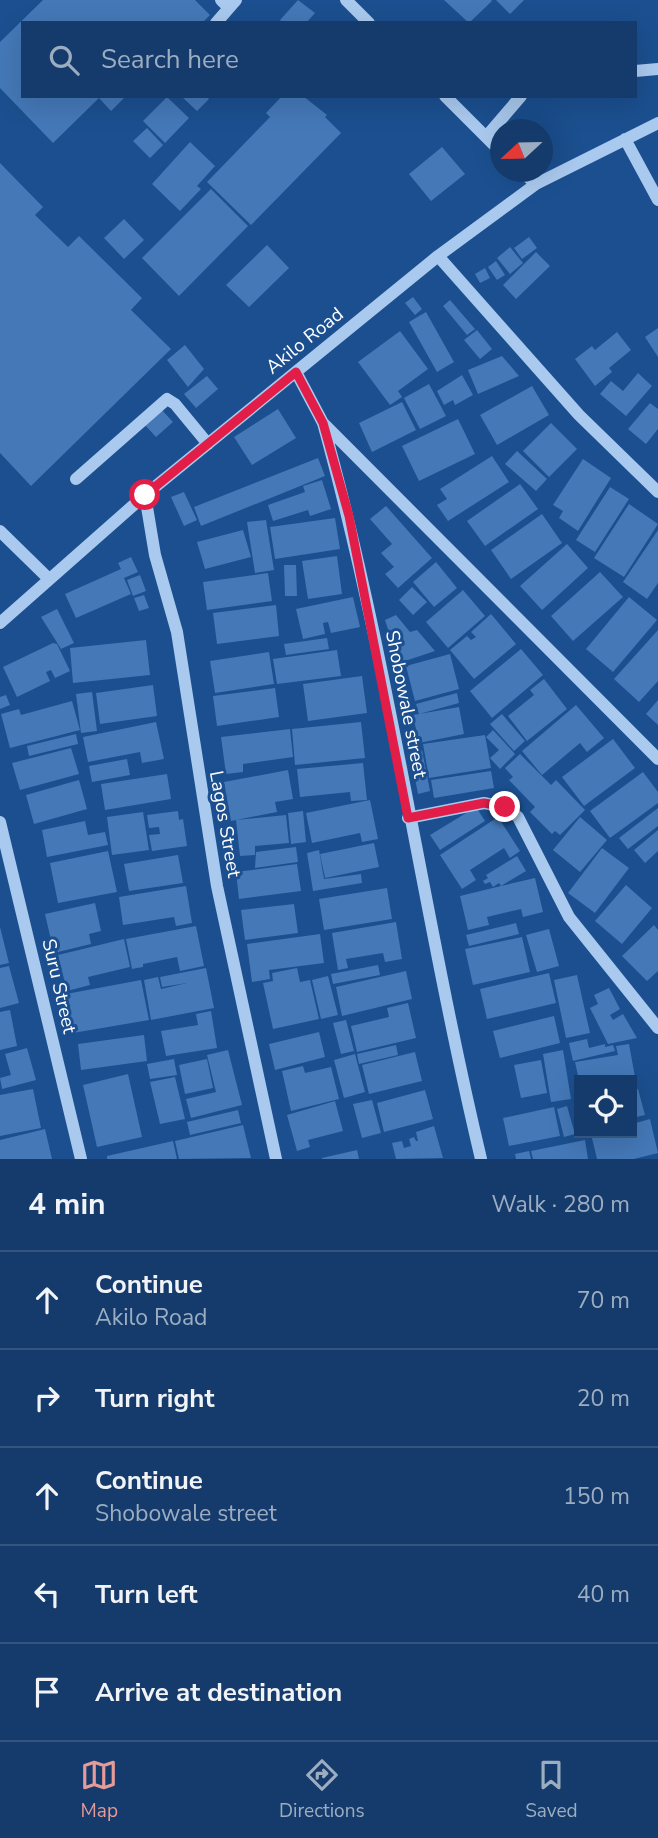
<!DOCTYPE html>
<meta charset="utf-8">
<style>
:root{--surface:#143b6b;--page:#214673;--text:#f1f3f6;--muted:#9dadc1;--line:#33557e;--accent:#e69b98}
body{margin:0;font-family:"Nunito Sans",sans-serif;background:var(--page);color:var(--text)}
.controls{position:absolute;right:21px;bottom:21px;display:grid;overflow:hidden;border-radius:0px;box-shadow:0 7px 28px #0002}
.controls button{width:63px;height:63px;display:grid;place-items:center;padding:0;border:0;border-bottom:2px solid var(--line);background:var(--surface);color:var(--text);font:35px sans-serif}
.compass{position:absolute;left:490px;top:119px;width:63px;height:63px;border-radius:50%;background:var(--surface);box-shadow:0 7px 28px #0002;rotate:248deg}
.stop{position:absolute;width:21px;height:21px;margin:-16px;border:5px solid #e11d48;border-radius:50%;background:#fff}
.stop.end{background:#e11d48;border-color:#fff;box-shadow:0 2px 7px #0008}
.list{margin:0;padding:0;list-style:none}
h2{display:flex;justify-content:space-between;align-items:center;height:91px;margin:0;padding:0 28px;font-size:30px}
h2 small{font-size:23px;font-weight:400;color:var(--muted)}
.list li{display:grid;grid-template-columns:46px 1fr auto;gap:21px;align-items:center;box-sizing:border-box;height:98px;padding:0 28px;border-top:2px solid var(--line)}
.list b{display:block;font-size:26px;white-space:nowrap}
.list p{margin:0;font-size:23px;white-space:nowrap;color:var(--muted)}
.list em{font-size:23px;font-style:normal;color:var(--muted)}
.icon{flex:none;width:38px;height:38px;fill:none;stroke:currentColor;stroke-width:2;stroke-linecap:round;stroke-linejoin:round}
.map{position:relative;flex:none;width:658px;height:1159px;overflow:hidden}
.search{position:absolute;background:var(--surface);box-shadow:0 7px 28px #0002;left:21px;right:21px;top:21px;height:77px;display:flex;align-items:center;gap:18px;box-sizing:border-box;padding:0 24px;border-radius:0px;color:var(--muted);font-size:26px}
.sheet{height:581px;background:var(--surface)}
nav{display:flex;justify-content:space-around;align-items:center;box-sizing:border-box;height:98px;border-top:2px solid var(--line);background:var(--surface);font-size:19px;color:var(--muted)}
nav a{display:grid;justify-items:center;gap:4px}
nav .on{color:var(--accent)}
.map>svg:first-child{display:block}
.building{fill:#4478b7}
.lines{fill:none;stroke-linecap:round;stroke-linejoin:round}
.minor{stroke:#a9c9ee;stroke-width:12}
.route{stroke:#e11d48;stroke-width:9}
.labels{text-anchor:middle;stroke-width:6;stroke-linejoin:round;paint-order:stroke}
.street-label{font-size:19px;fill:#fff;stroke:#1b4f8f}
</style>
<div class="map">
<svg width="658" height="1159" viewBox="0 0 658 1159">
<rect width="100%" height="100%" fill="#1b4f8f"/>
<path class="building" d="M43 0H195L210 15 202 23H23V96H126L111 111 99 98 53 143 0 88V42Z
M298 0 315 13 306 23H283L280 20Z
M444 0H491L492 1 469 23Z
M496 0H524L510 14Z
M181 96H206L209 99 197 111Z
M282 96H303L327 115 325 117 341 133 251 225 207 182 270 117 266 113Z
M167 97 189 118 165 143 143 121Z
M147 128 163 145 150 158 133 141Z
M190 142 215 166 197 186 201 189 180 211 152 184Z
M442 147 465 174 431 201 409 174Z
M0 163 43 207 35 215 68 247 79 236 142 298 131 310 171 349 31 486 0 453Z
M211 189 248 226 179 296 142 258Z
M124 219 144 240 124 259 104 238Z
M529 237 537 248 522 259 514 248Z
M267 245 289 268 249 307 226 285Z
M510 247 523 263 510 274 497 258Z
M536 252 550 266 516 299 503 285Z
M496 261 505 275 497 280 488 267Z
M485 268 490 278 480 283 475 274Z
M413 297 422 309 415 315 405 303Z
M450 300 475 329 467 335 443 306Z
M426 312 454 362 437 372 409 322Z
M658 328V357L645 337Z
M477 330 492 349 480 359 464 340Z
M400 331 428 369 398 391 402 397 390 405 358 362Z
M617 332 631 350 609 368 612 372 595 386 575 359 592 346 595 350Z
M185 345 204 369 188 387 167 360Z
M502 356 519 376 478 394 468 370Z
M638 373 652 386 626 416 600 394 611 381 623 391Z
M462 375 473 395 455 405 453 400 444 405 437 391Z
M207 376 218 389 196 408 184 394Z
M429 384 446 416 420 429 404 398Z
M532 386 549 415 497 445 480 415Z
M402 402 416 430 372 452 359 423Z
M650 403 658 409V429L646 444 628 429Z
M160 408 173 422 156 437 143 423Z
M278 409 296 438 252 465 234 437Z
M458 419 475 454 419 481 402 446Z
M551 423 577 449 549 477 523 451Z
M517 451 547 479 536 491 505 464Z
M492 456 509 482 448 521 437 505 447 499 440 489Z
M318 458 325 476 201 526 194 507Z
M583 459 611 478 578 531 559 518 563 511 553 505Z
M322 480 331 509 310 516 308 510 273 521 268 505 305 492 303 486Z
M520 484 538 509 485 546 467 521Z
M610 487 629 499 595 552 576 540Z
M184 492 197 520 184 526 171 497Z
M629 504 658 524 624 577 594 558Z
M386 506 432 558 398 588 385 574 394 567 381 553 392 544 370 519Z
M542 514 562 543 511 579 491 550Z
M335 518 340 549 275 559 270 527Z
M266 520 274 570 255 573 247 522Z
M243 530 251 557 205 569 197 542Z
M658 530V583L647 599 623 582Z
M567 544 588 568 542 610 520 586Z
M337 556 342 594 308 599 302 561Z
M131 557 138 572 124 578 131 594 76 618 65 594 121 569 118 563Z
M436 562 457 588 434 607 413 582Z
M284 565H296L297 596H285Z
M600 572 623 597 573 641 551 616Z
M268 573 272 601 207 610 203 582Z
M140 575 146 591 133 596 127 580Z
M412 587 427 602 413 615 399 600Z
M463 590 485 616 448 648 426 622Z
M144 595 149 608 139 611 134 598Z
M353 597 360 627 331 633 328 622 323 623 325 634 303 639 296 609Z
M629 597 657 620 613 672 586 649Z
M276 605 279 636 217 644 213 613Z
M57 609 74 643 61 649 41 617Z
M491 614 516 644 474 679 450 650 467 636 471 640 476 637 471 632Z
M396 615 410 632 417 630 435 651 399 663 385 620Z
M658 630V681L639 702 614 679Z
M327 638 329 649 286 655 284 644Z
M146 640 150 675 73 683 70 648Z
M53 643 57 644 70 671 55 678 51 670 46 672 50 681 17 697 3 667Z
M521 649 543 675 492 718 470 691Z
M337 650 341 676 277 684 273 659Z
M269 652 274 684 215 693 210 661Z
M450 654 459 689 415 701 406 666Z
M362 676 367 713 308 721 303 684Z
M544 679 567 709 527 741 508 716 534 695 530 690Z
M153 685 157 716 100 724 96 693Z
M275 688 279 717 217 726 213 696Z
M92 692 97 731 81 733 76 694Z
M457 693 459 703 419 714 416 704Z
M6 695 10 705 0 709V697Z
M658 700V725L646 714Z
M72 701 80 730 10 748 1 714 19 709 21 715Z
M576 705 604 738 587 752 580 743 542 775 522 751Z
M459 707 464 734 419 743 413 715Z
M502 714 525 741 514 751 490 724Z
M156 722 164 759 142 763 140 752 88 762 83 737Z
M361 722 365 758 295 765 292 729Z
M290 729 293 757 243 764V772L226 774 221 737Z
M493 730 515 754 500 769 490 758 499 750 486 737Z
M76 734 78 744 29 756 27 746Z
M485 735 491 768 429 778 423 744Z
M613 739 635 768 584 806 562 777Z
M71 748 79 774 20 790 12 763Z
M422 750 430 791 418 794 410 753Z
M520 754 551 785 556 780 585 810 560 835 555 831 552 834 530 812 535 807 509 780 513 777 505 768Z
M127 759 130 775 92 782 89 766Z
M363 763 367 800 351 801 350 792 300 797 297 769Z
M288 770 293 799 275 802 277 812 231 821 224 782Z
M491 771 494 788 434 798 431 780Z
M643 772 658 792V803L610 838 590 811Z
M167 774 171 799 105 810 101 784Z
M79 780 87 809 34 824 26 795Z
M370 800 378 839 362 842 360 833 312 843 306 813Z
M476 807 485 821 440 850 430 835Z
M658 808V826L628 849 619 838Z
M178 811 179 820 183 819 187 846 152 851 149 835 160 834 159 827 149 828 147 815Z
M303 811 306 842 291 844 288 813Z
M143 812 149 850 112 855 107 817Z
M286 815 289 843 255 846V855L240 856 236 820Z
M498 817 520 851 510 858 504 848 470 870 476 880 462 889 440 855Z
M580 817 607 840 580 872 553 850Z
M85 821 88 835 105 832 108 845 47 857 42 830Z
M658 830V851L645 863 634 850Z
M374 843 379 867 325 878 320 854Z
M296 847 298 862 255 868 256 852Z
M602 848 629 868 595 913 568 893Z
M319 850 324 879 361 874 362 883 313 891 307 853Z
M108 851 117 892 58 903 50 863Z
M178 855 183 883 129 891 124 864Z
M517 856 526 871 501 886 535 878 543 912 523 917 521 909 487 917 489 925 468 930 460 896 501 886 499 883 493 887 490 882 485 884 483 881 488 878 486 875Z
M297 864 301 891 239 899 236 872Z
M626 885 652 908 622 944 595 921Z
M186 886 192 923 176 926 174 917 123 925 119 897Z
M387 888 392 919 324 930 319 899Z
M95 903 101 931 89 934 91 944 54 953 45 914Z
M294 904 298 933 245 940 241 910Z
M396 922 402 959 385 962 383 953 346 959 348 968 338 970 332 933Z
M516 923 519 934 469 946 466 935Z
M654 925 658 930V971L647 981 622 956Z
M196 926 204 966 180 971 177 957 143 964V967L132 969 126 939Z
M0 927 9 963 0 965Z
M549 929 559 966 537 972 526 935Z
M320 934 324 963 269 970 270 979 252 982 247 944Z
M522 937 530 972 473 985 465 949Z
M124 939 130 967 88 977 90 985 67 991 58 955Z
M378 965 380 975 333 984 331 974Z
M9 966 19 1003 0 1008V968Z
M206 968 214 1008 151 1020 144 980 158 977 161 989 187 983 162 987 160 977Z
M297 968 300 982 310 980 319 1019 273 1029 263 983 273 981 272 973Z
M406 971 412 999 342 1016 336 987Z
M549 973 556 1003 487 1019 480 989Z
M577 975 590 1033 566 1038 554 980Z
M328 976 338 1015 321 1019 312 980Z
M141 980 149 1020 73 1033 66 994Z
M609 988 620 1009 610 1015 613 1020 623 1014 637 1038 608 1044 590 1008 598 1004 594 995Z
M408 1003 416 1038 357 1052 351 1026 389 1017 387 1008Z
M10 1010 17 1046 0 1050V1012Z
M211 1011 217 1048 166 1056 161 1031 198 1025 196 1014Z
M554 1016 560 1043 500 1058 493 1031Z
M346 1020 354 1051 341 1054 333 1023Z
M319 1032 325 1057 275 1070 269 1044Z
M144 1035 147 1061 81 1070 78 1044Z
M587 1039 589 1048 605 1044V1047L613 1045 615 1051 573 1061 569 1043Z
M629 1044 635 1077 579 1080 575 1062 618 1055 616 1046Z
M396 1045 398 1055 359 1064 357 1054Z
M27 1048 36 1080 2 1089 0 1078 11 1075 5 1054Z
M228 1050 242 1105 191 1118 186 1099 216 1092 207 1055Z
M563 1050 571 1099 551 1102 543 1054Z
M415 1052 422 1081 369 1094 362 1065Z
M355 1054 365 1092 344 1098 334 1060Z
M174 1059 177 1075 150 1079 147 1064Z
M207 1059 213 1088 185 1094 179 1065Z
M541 1060 547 1093 521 1098 514 1065Z
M303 1066 305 1073 331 1067 339 1099 291 1111 282 1071Z
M128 1074 142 1137 97 1147 83 1085Z
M175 1077 185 1119 160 1124 150 1082Z
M33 1089 41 1128 0 1136V1095Z
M638 1089 645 1115 632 1118V1090Z
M425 1090 433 1119 384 1132 377 1103Z
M372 1100 381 1133 362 1138 353 1104Z
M335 1101 343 1131 308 1140 310 1147 297 1151 287 1115Z
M567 1106 575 1134 564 1137 557 1109Z
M554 1107 560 1136 509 1146 503 1118Z
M238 1110 241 1123 190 1135 187 1122Z
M650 1119 658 1153 634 1159H597L591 1134 632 1133V1124Z
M243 1125 251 1158 179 1159 175 1141Z
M434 1126 443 1158 396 1159 392 1143 402 1141 404 1148 411 1146 409 1139 414 1137 416 1141H418L416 1132Z
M45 1129 52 1159H0V1140Z
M585 1140 588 1159H533L531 1151Z
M173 1141 177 1159H107V1156Z
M357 1150 359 1159H322V1158Z
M529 1151 531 1159H516L515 1154Z"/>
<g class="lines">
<path class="minor" d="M221 0 229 8 236 0
M346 0 369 23
M216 23 229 8
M635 71 658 69
M445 96 500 151
M486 137 521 96
M625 139 658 200
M522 172 536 184
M438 256 579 415 658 492
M296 372 323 423 658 759
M323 423C390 665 423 915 481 1159
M76 479 167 399 175 404 208 444
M145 495 155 555 177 632 217 886 276 1159
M0 531 49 579
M0 623 145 495 438 256 536 184 658 123
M408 818 484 803 505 807 518 817 569 917 658 1028
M0 822 81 1159"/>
</g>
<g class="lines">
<path class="route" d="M145 495 296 372 323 423 349 516 408 818 484 803 505 807"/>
</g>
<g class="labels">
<g class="street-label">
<text transform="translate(304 340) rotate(-39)" y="7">Akilo Road</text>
<text transform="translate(407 704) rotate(79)" y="7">Shobowale street</text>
<text transform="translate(226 824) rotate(80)" y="7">Lagos Street</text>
<text transform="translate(60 986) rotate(77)" y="7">Suru Street</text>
</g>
</g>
</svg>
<div class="controls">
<button><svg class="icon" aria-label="locate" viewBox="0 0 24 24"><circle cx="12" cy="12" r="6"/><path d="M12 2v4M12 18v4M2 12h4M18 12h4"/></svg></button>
</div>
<svg class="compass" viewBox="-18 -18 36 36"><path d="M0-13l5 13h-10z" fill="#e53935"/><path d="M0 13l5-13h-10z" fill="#9dadc1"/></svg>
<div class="stop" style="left:145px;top:495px"></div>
<div class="stop end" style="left:505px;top:807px"></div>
<div class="search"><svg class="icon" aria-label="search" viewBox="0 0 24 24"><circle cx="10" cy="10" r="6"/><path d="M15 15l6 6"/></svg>Search here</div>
</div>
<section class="sheet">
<h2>4 min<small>Walk · 280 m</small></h2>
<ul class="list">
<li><svg class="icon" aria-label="ahead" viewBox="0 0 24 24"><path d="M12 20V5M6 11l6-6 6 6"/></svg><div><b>Continue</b><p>Akilo Road</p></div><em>70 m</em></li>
<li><svg class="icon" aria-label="right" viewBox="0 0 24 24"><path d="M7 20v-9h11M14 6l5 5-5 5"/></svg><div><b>Turn right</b></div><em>20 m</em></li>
<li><svg class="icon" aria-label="ahead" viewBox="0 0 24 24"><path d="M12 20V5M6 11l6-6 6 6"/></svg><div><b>Continue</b><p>Shobowale street</p></div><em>150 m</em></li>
<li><svg class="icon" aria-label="left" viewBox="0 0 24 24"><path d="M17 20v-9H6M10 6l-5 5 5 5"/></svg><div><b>Turn left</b></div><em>40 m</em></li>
<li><svg class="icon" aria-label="arrive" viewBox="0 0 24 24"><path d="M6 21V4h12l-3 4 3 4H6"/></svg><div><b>Arrive at destination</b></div></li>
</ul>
</section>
<nav>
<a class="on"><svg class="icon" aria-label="map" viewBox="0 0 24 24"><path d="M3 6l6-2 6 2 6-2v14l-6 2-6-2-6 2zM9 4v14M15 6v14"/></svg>Map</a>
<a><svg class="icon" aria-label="directions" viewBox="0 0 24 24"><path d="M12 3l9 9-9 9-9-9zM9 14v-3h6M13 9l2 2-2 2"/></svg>Directions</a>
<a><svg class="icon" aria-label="saved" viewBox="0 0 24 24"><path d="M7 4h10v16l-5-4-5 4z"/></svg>Saved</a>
</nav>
